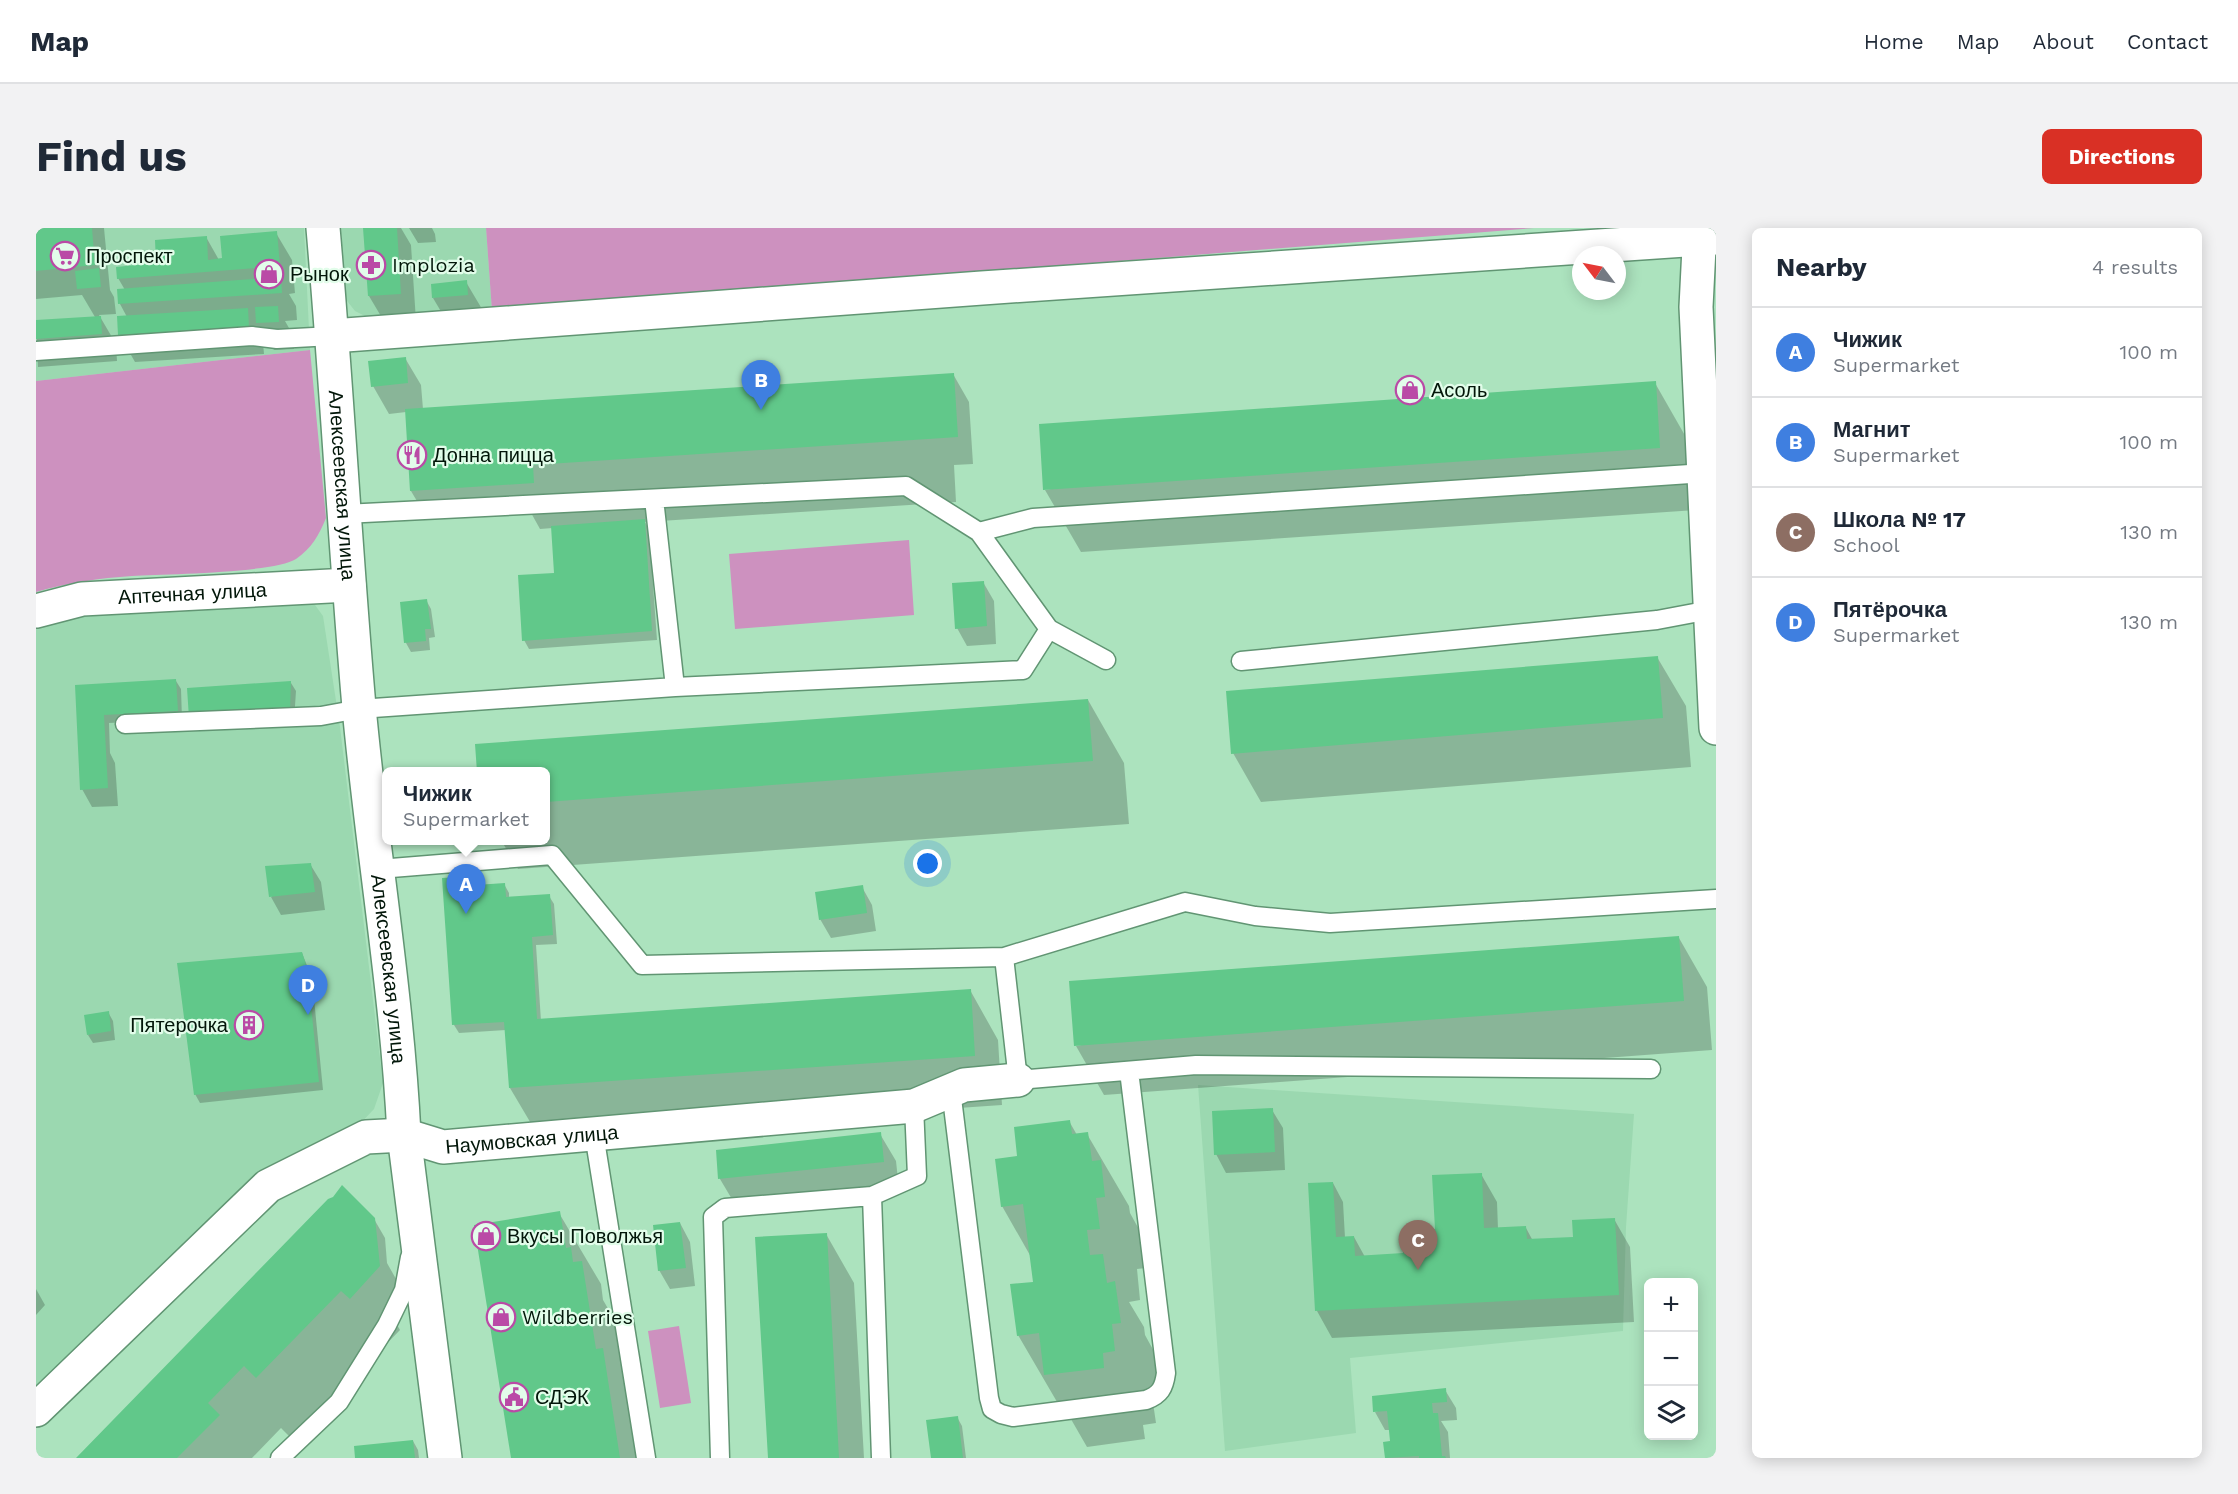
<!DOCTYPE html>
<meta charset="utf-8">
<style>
:root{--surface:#fff;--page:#f2f2f3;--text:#1f2937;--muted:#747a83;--line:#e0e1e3;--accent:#d93025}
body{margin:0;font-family:"Work Sans",sans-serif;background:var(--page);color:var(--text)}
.controls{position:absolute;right:18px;bottom:18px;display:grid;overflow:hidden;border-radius:9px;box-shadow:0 3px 15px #0003}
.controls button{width:54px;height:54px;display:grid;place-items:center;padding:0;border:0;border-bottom:2px solid var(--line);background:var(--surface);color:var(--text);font:30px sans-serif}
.compass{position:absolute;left:1536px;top:18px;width:54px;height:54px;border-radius:50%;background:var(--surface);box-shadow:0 3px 15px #0003;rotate:302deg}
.you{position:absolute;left:892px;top:636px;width:21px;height:21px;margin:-15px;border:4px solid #fff;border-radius:50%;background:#1a73e8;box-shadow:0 0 0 9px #1a73e833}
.badge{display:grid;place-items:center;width:39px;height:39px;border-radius:50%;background:var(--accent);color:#fff;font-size:20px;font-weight:700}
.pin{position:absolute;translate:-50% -50px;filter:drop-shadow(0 2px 3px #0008)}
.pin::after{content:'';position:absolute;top:32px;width:21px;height:18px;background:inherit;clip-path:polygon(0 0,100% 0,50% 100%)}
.popup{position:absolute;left:346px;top:539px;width:168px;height:78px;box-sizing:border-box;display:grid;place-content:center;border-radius:9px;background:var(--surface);filter:drop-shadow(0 2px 4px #0005);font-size:20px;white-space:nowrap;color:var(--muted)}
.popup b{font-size:22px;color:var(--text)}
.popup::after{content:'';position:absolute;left:50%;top:100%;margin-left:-12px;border:12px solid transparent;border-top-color:var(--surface)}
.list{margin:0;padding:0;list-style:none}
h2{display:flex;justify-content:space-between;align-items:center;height:78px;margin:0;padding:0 24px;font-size:26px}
h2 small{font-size:20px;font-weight:400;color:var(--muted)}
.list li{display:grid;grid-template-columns:39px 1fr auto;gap:18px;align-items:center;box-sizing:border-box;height:90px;padding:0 24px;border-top:2px solid var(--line)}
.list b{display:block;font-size:22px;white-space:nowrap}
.list p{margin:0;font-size:20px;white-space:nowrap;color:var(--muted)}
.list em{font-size:20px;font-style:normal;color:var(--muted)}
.icon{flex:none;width:33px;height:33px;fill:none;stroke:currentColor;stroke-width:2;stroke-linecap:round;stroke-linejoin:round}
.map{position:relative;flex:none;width:1680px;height:1230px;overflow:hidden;border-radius:9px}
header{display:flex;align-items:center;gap:36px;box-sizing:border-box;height:84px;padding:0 30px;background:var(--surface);border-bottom:2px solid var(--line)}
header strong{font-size:28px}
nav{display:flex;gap:33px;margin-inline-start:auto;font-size:21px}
.intro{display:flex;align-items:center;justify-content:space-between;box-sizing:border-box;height:144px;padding:0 36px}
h1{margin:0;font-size:42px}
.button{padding:15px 27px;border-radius:9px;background:var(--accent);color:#fff;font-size:21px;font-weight:700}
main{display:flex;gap:36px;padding:0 36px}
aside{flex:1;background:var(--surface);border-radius:9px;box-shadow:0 3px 15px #0003}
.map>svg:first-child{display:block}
.built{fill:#9bd8b0}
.green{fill:#cd91bf}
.shadow{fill:#0003}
.building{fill:#61c88a}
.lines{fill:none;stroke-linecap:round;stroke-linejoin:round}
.service-casing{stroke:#619573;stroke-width:21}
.minor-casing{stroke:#619573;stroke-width:36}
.tertiary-casing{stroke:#619573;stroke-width:36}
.service{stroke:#fff;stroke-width:18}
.minor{stroke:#fff;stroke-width:33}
.tertiary{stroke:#fff;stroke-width:33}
.labels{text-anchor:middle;stroke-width:4.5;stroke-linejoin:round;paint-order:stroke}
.poi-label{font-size:20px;fill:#021609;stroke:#e2fdea;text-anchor:start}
.street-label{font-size:20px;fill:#021609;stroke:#e2fdea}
</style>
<header>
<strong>Map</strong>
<nav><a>Home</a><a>Map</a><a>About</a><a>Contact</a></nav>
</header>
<div class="intro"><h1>Find us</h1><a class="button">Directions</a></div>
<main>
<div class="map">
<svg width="1680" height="1230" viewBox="0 0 1680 1230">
<rect width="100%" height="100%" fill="#ace3be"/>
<path class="built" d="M0 0H268L274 122 0 153Z
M305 0H450L456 83 333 90 319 83 308 69Z
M269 373 279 377 287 388 304 499 347 855 338 881 321 899 222 946 0 1161V392Z
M1162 857 1598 886 1590 999 1587 1103 1314 1130 1320 1205 1189 1223Z"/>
<path class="green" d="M450 0H1498L456 83Z
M274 122 290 290C283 307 276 320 260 331 239 345 128 346 96 348 64 350 31 355 0 364V153Z
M873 312 878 387 699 401 693 326Z
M643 1098 655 1175 624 1180 612 1103Z"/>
<path class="shadow" d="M0 0H68L74 62 78 69 80 86 63 87 80 116 81 133 2 139 0 94 59 89 46 67 0 71Z
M329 0H365L375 17 380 93 349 95 333 68Z
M373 0H396L399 6 400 14 382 15Z
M240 5 256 32 259 65 253 66 260 78 261 92 249 93 257 107 258 121 238 122 226 103 228 126 99 134 83 106 91 89 84 76 83 62H89L82 50 122 37 170 9 183 32Z
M430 54 446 81 413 97 397 70Z
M369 130 385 157 387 181 917 146 933 174 937 236 918 237 920 274 609 294 613 301 621 412 493 421 488 412 520 346 517 300 504 301 494 283 391 290 375 263 370 184 353 186 337 158Z
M1619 155 1655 218 1660 282 1045 324 1009 262Z
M947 354 958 373 960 416 931 418 921 400Z
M390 372 395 381 399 409 393 410 394 422 375 424 370 415 365 375Z
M1621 429 1650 478 1655 539 1225 574 1197 525Z
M140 453 145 461 146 491 73 495 74 525 79 535 82 578 56 579 46 561 40 458Z
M255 455 260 463 258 493 159 498Z
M1052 472 1088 535 1093 596 482 641 465 612H510V544Z
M274 636 285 654 289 682 245 687 235 669Z
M438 649 443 658 468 656 473 665V670L513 668 518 676 521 716 500 717 505 793 934 762 962 812 966 877 503 909 474 860 470 802 423 805 418 797Z
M826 659 836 677 840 703 795 710 784 691Z
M1643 710 1671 759 1676 822 1068 867 1040 818Z
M266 725 276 750 287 862 164 875 159 866Z
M72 784 77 793 79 812 57 815 52 807Z
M1236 882 1247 900 1249 942 1190 945 1180 926Z
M1033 893 1041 907 1051 906 1093 978 1094 985 1105 1005 1110 1040 1101 1041 1104 1072 1093 1074 1108 1099 1109 1107 1120 1127 1125 1166 1116 1168 1120 1195 1107 1197 1109 1211 1051 1219 1028 1179H1024L982 1107 999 1055 995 1029 966 978 983 929Z
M844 906 860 933 863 961 700 978 684 951 681 923Z
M1445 946 1461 974 1462 1001 1490 1000 1497 1013 1538 1010 1578 991 1594 1019 1598 1094 1296 1110 1281 1083 1297 955 1307 974 1309 1010 1318 1009 1329 1029 1368 1027 1400 1002Z
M523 985 565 1056 567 1072 587 1106 615 1230H476Z
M338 991 349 1010 351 1035 373 1074 357 1090 364 1102 257 1212 245 1200 216 1230H42Z
M644 995 654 1014 659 1058 634 1061 623 1042Z
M790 1006 818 1055 828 1230H733Z
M0 1061 9 1077 0 1087Z
M1409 1162 1420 1180 1421 1192 1405 1193 1412 1204 1414 1230H1350L1348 1215 1356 1214 1355 1202H1349L1339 1184Z
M921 1189 926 1198 930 1230H897Z
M377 1213 382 1222 383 1230H321Z"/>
<path class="building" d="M0 0H56L59 37 0 43Z
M327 0H361L365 66 332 68Z
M241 3 244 38 81 51 80 39 120 35 119 12 171 8 172 32 186 30 184 8Z
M63 40 65 59 41 61 39 43Z
M245 49 246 65 82 76 81 61Z
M431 52 432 67 396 70 395 56Z
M242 78 243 94 220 95 219 79Z
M212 80 213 99 82 107 81 88Z
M65 88 66 106 0 111V92Z
M370 129 372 155 335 159 332 133Z
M918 145 922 209 497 237 498 255 374 263 369 181Z
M1620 153 1624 220 1007 262 1003 196Z
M609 291 616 403 486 413 482 347 518 345 515 298Z
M948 353 951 398 919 401 916 355Z
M391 371 395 401H389L390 413 368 415 364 374Z
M1622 428 1627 490 1195 526 1190 463Z
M140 451 142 483 68 487 72 560 44 562 39 457Z
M255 453 254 484 153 490 151 460Z
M1052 471 1057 533 510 574V544H441L439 516Z
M275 635 279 664 233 669 229 638Z
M439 648 440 657 469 655 470 669 514 666 517 707 496 709 501 791 935 761 939 828 473 860 468 794 416 797 406 650Z
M827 657 831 685 783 692 779 664Z
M1643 708 1648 773 1038 818 1033 753Z
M266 724 271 740 283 854 158 867 141 735Z
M73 783 75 803 51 807 48 787Z
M1237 880 1239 924 1178 927 1176 883Z
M1034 892 1036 906 1052 904 1056 933 1065 932 1069 969 1060 970 1064 1001 1051 1002 1054 1027 1067 1026 1071 1055 1079 1053 1085 1095 1076 1096 1079 1123 1067 1125 1068 1140 1008 1147 1003 1105 981 1108 974 1056 997 1054 987 976 965 979 959 931 981 928 978 899Z
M845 904 848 934 682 951 680 922Z
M1446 945 1448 1000 1490 998 1491 1011 1537 1009 1536 992 1579 990 1583 1067 1279 1083 1272 955 1297 954 1300 1009 1318 1008 1319 1028 1367 1025 1366 1003 1399 1001 1396 947Z
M306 957 339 990 344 1038 314 1071 305 1063 220 1150 208 1138 172 1175 184 1187 141 1230H40L292 971 297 969Z
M524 983 530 1020 535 1019 537 1034 546 1033 560 1121 567 1120 584 1230H475L438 997Z
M644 994 650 1040 622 1043 617 997Z
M791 1005 803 1230H732L719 1009Z
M1410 1160 1411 1174 1396 1175 1397 1185H1402L1406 1228H1409L1410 1230H1383V1228L1349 1230 1347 1214 1354 1213 1351 1183 1337 1184 1336 1168Z
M922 1188 927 1230H895L890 1192Z
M377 1212 379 1230H319L318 1218Z"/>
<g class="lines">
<g class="service-casing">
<path id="service" d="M0 123 216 108 241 111 296 108
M618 271 639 459
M308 286 870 258 943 304 1013 401 1070 432
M943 304 997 290 1669 245
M1205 433 1621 392 1674 382
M89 496 285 488 323 481 639 459 987 442 1013 401
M343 641 516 627 606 737 968 729 1149 674 1219 688 1294 695 1680 671
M968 729 982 852 1160 837 1615 841
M915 862 953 1170 956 1181 965 1186 977 1189 1110 1172C1124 1167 1128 1160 1130 1145L1093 843
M558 906 610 1230
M836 968 845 1230
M244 1230 303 1174 351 1097 368 1062 374 1029
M684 1230 677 989 689 980 836 968 881 948 878 878"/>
</g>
<g class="minor-casing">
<g id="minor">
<path d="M1664 0 1660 79 1680 500"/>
<path d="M296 108 946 60 1680 10"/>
<path id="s1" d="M0 383 46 371 313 357"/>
<path id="s2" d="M0 1182 232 958 330 909 368 907 407 919 878 878 928 857 982 852"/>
</g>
</g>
<g class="tertiary-casing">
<g id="tertiary">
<path id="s3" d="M287 0C301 160 309 319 323 479 336 622 361 763 368 907L409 1230"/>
</g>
</g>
<use href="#service" class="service"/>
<use href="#minor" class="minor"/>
<use href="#tertiary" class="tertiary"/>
</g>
<defs>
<g id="supermarket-ring" transform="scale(1.5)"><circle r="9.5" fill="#e2fdea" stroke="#ba4aa6" stroke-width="1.5"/><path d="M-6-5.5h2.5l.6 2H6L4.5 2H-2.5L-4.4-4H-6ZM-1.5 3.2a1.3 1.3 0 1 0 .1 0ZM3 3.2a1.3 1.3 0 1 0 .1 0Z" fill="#ba4aa6"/></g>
<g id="pharmacy-ring" transform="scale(1.5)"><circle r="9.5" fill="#e2fdea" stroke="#ba4aa6" stroke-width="1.5"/><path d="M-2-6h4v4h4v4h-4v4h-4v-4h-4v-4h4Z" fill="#ba4aa6"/></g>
<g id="shop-ring" transform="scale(1.5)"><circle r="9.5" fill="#e2fdea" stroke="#ba4aa6" stroke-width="1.5"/><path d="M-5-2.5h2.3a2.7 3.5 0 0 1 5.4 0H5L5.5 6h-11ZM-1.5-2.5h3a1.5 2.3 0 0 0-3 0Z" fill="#ba4aa6"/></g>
<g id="restaurant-ring" transform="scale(1.5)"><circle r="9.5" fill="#e2fdea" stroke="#ba4aa6" stroke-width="1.5"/><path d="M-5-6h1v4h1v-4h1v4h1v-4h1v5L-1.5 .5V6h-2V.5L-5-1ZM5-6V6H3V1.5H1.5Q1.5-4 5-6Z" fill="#ba4aa6"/></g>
<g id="building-ring" transform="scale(1.5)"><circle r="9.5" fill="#e2fdea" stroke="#ba4aa6" stroke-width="1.5"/><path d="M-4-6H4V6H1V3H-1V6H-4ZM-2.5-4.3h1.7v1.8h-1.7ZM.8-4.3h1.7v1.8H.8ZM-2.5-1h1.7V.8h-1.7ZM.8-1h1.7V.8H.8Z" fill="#ba4aa6"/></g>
<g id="civic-ring" transform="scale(1.5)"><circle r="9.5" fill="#e2fdea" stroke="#ba4aa6" stroke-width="1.5"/><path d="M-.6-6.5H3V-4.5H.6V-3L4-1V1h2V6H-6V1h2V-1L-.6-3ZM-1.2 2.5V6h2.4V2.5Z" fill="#ba4aa6"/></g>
</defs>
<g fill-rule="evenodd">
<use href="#supermarket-ring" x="29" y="28"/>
<use href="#pharmacy-ring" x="335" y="37"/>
<use href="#shop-ring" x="233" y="46"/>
<use href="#shop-ring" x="1374" y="162"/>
<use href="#restaurant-ring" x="376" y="227"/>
<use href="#building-ring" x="213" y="797"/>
<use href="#shop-ring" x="450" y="1008"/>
<use href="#shop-ring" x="465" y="1089"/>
<use href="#civic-ring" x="478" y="1169"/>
</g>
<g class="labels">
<g class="poi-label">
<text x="50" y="35">Проспект</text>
<text x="356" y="44">Implozia</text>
<text x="254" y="53">Рынок</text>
<text x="1395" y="169">Асоль</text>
<text x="397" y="234">Донна пицца</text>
<text x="192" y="804" text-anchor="end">Пятерочка</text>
<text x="471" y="1015">Вкусы Поволжья</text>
<text x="486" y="1096">Wildberries</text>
<text x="499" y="1176">СДЭК</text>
</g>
<g class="street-label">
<text dy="7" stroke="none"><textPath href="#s3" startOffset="258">Алексеевская улица</textPath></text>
<text dy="7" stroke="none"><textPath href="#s1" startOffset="158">Аптечная улица</textPath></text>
<text dy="7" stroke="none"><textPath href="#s3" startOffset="744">Алексеевская улица</textPath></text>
<text dy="7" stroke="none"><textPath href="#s2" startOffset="600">Наумовская улица</textPath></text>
</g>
</g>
</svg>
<div class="controls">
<button>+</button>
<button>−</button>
<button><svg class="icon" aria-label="layers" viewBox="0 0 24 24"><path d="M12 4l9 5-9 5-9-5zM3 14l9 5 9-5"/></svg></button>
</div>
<svg class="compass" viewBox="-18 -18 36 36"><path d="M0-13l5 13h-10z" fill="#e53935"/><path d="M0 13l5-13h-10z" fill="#747a83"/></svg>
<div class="you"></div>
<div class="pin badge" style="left:430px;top:686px;background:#3f7fe0">A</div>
<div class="popup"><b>Чижик</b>Supermarket</div>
<div class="pin badge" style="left:725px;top:182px;background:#3f7fe0">B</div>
<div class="pin badge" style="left:1382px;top:1042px;background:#8d6e63">C</div>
<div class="pin badge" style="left:272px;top:787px;background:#3f7fe0">D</div>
</div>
<aside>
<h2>Nearby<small>4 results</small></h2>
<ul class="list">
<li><span class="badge" style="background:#3f7fe0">A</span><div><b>Чижик</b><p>Supermarket</p></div><em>100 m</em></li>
<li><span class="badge" style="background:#3f7fe0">B</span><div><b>Магнит</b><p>Supermarket</p></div><em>100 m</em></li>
<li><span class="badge" style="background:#8d6e63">C</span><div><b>Школа № 17</b><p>School</p></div><em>130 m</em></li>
<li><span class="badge" style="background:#3f7fe0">D</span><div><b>Пятёрочка</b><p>Supermarket</p></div><em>130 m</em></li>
</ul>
</aside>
</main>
